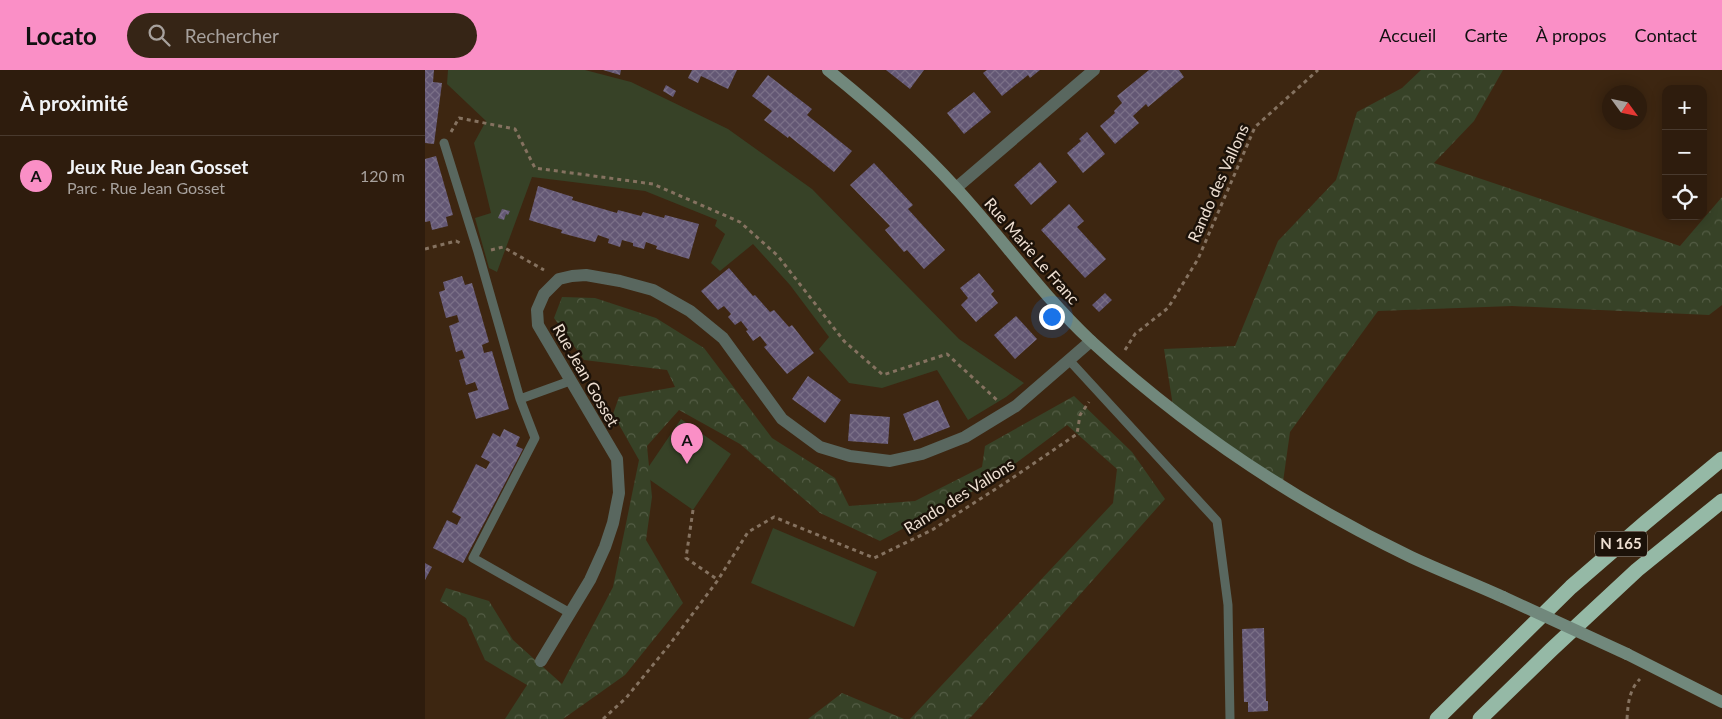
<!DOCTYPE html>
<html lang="fr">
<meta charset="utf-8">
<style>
:root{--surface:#2e1c0d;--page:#362516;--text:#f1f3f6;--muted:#a7a19d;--line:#493a2e;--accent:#fa8fc6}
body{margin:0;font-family:Lato,sans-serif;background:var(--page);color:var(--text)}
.controls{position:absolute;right:15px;top:15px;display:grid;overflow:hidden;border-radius:10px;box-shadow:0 2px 12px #0003}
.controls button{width:45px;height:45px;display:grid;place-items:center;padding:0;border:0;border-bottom:1px solid var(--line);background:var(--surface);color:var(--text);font:25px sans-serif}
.compass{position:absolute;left:1177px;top:15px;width:45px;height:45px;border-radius:50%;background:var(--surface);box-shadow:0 2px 12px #0003;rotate:123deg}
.you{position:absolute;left:626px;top:246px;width:18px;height:18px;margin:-12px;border:4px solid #fff;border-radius:50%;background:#1a73e8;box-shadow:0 0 0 8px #1a73e833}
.badge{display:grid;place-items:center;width:32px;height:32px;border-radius:50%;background:var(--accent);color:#111;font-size:16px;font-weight:700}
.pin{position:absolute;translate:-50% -41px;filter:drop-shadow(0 1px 2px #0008)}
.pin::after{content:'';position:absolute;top:26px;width:18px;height:15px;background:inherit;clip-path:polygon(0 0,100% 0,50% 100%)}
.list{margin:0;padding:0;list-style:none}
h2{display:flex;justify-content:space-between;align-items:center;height:65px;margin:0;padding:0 20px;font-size:21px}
h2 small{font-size:16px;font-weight:400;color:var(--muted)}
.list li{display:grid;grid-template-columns:32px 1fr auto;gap:15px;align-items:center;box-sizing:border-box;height:80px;padding:0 20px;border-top:1px solid var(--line)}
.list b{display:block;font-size:19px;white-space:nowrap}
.list p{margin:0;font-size:16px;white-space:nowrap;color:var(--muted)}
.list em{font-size:16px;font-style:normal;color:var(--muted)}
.icon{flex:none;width:28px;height:28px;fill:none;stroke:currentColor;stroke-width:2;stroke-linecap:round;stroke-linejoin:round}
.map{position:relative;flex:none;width:1297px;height:649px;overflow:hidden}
header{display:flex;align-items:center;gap:30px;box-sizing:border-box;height:70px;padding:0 25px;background:var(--accent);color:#111}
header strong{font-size:24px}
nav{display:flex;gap:28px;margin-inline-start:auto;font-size:18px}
.search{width:350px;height:45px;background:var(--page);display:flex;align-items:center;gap:12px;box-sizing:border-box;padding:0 18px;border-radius:28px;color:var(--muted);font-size:19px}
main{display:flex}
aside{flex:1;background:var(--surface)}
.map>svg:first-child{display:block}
.green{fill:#374227}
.forest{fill:url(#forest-crowns)}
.building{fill:url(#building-cross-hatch)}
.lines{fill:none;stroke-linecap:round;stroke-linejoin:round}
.path{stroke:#857260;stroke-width:3;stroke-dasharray:4 4;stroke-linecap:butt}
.lane{stroke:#59675f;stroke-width:9}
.street{stroke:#59675f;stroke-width:12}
.secondary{stroke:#71887c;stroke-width:12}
.highway{stroke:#95b9a6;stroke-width:15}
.secondary-bridge{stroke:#71887c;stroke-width:12}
.labels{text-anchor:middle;stroke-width:5;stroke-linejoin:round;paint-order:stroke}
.shield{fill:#1c1209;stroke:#b0a296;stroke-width:1}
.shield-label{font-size:15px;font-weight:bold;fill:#efe0d3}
.street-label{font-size:16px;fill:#efe0d3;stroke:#1c1209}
</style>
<header>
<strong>Locato</strong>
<div class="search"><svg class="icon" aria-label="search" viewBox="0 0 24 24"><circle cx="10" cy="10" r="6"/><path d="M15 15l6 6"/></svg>Rechercher</div>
<nav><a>Accueil</a><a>Carte</a><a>À propos</a><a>Contact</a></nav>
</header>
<main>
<aside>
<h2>À proximité<small></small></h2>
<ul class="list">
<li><span class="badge">A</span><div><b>Jeux Rue Jean Gosset</b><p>Parc · Rue Jean Gosset</p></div><em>120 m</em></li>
</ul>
</aside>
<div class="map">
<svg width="1297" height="649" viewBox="0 0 1297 649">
<defs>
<pattern id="forest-crowns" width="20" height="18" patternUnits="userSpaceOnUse" patternTransform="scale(1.25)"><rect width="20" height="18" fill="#374227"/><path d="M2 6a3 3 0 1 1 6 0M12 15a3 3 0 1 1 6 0" fill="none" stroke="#545d45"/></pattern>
<pattern id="building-cross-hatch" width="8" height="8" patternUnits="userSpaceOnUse" patternTransform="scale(1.25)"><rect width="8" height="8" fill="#635774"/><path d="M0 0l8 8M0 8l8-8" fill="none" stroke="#7a6f87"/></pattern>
</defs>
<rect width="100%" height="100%" fill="#3d2611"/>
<path class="green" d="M23 0H160L206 12 303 59 387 119 534 269 599 313 581 327 543 350 512 300 457 318 424 313 394 279 404 267 365 215 328 174 295 201 286 193 300 164 290 156 292 150 220 121 107 107 72 202 64 198 50 148 66 143 49 73 61 51 22 14Z
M256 349 306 384 268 440 218 405Z
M348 458 452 502 429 557 326 513Z"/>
<path class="forest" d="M996 0H1078L1049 51 1009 93 1255 176 1297 127V235L1284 245 1087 236 953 241 865 362 858 412 748 336 739 279 810 276 853 171 911 110 932 42 977 18Z
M137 227 170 228 231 248 279 278 347 368 410 408 424 436 490 431 557 397 560 376 649 326 707 382 740 429 547 646 543 649H485L688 433 692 399 642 355 567 411 455 471 395 443 315 374 254 340 222 376 227 427 221 470 258 533 200 605 138 649H80L102 615 60 590 41 548 15 531 21 518 64 531 88 570 137 614 188 517 214 390 188 344 194 327 250 317 242 300 159 290 129 248Z
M417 623 479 649H383Z"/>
<path class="building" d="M0 0H9L8 12 17 13 9 74 0 73Z
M178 0H196L195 5Z
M267 0H312L303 19 276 6 273 13 263 8Z
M461 0H499L485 19Z
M562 0H615L605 8 603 5 577 26 558 3Z
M724 0H754L759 7 723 37 721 34 708 46 714 53 690 74 675 56 690 43 689 41 697 33 692 26Z
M343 5 387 39 382 45 427 81 409 102 364 66 363 68 339 50 347 41 327 26Z
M241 15 251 21 248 27 238 21Z
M549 22 566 42 539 64 522 43Z
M662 62 680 84 658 103 642 83 656 71 654 69Z
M11 86 28 145 21 147 23 156 7 160 5 151 0 152V89Z
M615 92 632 112 606 135 589 115Z
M449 93 488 135 483 139 520 180 499 199 482 180 479 182 460 160 465 156 425 115Z
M113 116 148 127 147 130 192 143 193 140 216 146 218 142 239 148 240 145 274 154 264 189 231 179 232 176 221 172 219 179 208 176V173L197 170 195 177 183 173 184 169 173 165 170 172 136 163 137 160 104 150Z
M644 134 659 151 652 157 681 189 660 208 616 160Z
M77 139 85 141 83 145 81 144 79 150 73 148Z
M304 198 328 226 330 225 345 242 349 240 364 257 367 255 389 283 362 304 339 277 342 275 335 266 328 271 321 261 323 260 316 251 310 255 303 247 306 244 299 236 293 240 276 221Z
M554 203 569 221 566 224 573 233 551 252 536 235 543 228 535 218Z
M37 206 40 215 47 213 64 272 57 275 59 283 67 281 84 339 51 349 43 323 53 320 50 312 41 315 34 290 40 288 37 280 31 282 24 256 34 252 32 245 21 248 14 222 20 220 18 212Z
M680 223 687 230 674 242 667 235Z
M591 246 612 269 590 289 569 265Z
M383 306 416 330 400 353 367 329Z
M513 330 525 357 489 371 478 344Z
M425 344 465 347 463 374 423 371Z
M79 359 95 367 91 376 98 379 38 493 8 478 22 450 32 455 36 447 27 442 51 394 61 399 65 392 56 387 68 363 75 367Z
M0 493 7 497 0 510Z
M839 558 841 631H843V641L823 642V632H819L817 559Z"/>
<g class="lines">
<path class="path" d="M26 62 34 48 90 59 110 98 228 114 315 152 353 186 419 271 458 305 522 284 572 330
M0 179 31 171 35 173
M66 180 78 177 119 200
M700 280 710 264 743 238 773 189 830 57 893 0
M268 440 261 488 293 510
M178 649 201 628 245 574 293 510 323 462 349 447 449 488 507 460 586 409 652 364 655 345 664 332
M1202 649C1203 634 1204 620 1215 609"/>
<path class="lane" d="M19 73 53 182 95 329 110 368 48 488 145 543
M644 290 792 451 803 535 805 649
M95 329 145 311"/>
<path class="street" d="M531 118 669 0
M116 591 165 510 180 477 188 453 194 423 192 389 113 255 112 240 119 224 134 209 147 206 161 205 195 211 228 220 265 241 298 268 357 349 395 377 425 386 465 391 497 384 540 367 591 336 666 271"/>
<path class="secondary" d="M403 0C448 36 492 75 531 118 577 168 616 224 666 271 761 358 869 431 986 487 1016 501 1047 513 1078 527
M1202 584 1297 632"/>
<path class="highway" d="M1012 649 1146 517 1221 452 1297 389
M1055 649 1126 580 1212 500 1297 431"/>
<path class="secondary-bridge" d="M1078 527 1202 584"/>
</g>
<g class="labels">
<rect class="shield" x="1170" y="461.5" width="52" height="25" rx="4"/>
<g class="shield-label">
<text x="1196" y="479">N 165</text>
</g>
<g class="street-label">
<text transform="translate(793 113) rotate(-66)" y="6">Rando des Vallons</text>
<text transform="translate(607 181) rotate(49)" y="6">Rue Marie Le Franc</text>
<text transform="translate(161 305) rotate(60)" y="6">Rue Jean Gosset</text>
<text transform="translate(534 426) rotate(-32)" y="6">Rando des Vallons</text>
</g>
</g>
</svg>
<div class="controls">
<button>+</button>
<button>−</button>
<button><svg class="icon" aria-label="locate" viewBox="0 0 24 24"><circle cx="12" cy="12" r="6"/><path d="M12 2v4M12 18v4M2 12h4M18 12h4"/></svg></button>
</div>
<svg class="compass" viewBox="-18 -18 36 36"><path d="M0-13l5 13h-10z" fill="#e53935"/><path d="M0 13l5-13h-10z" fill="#a7a19d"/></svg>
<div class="you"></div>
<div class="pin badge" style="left:262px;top:394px">A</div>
</div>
</main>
